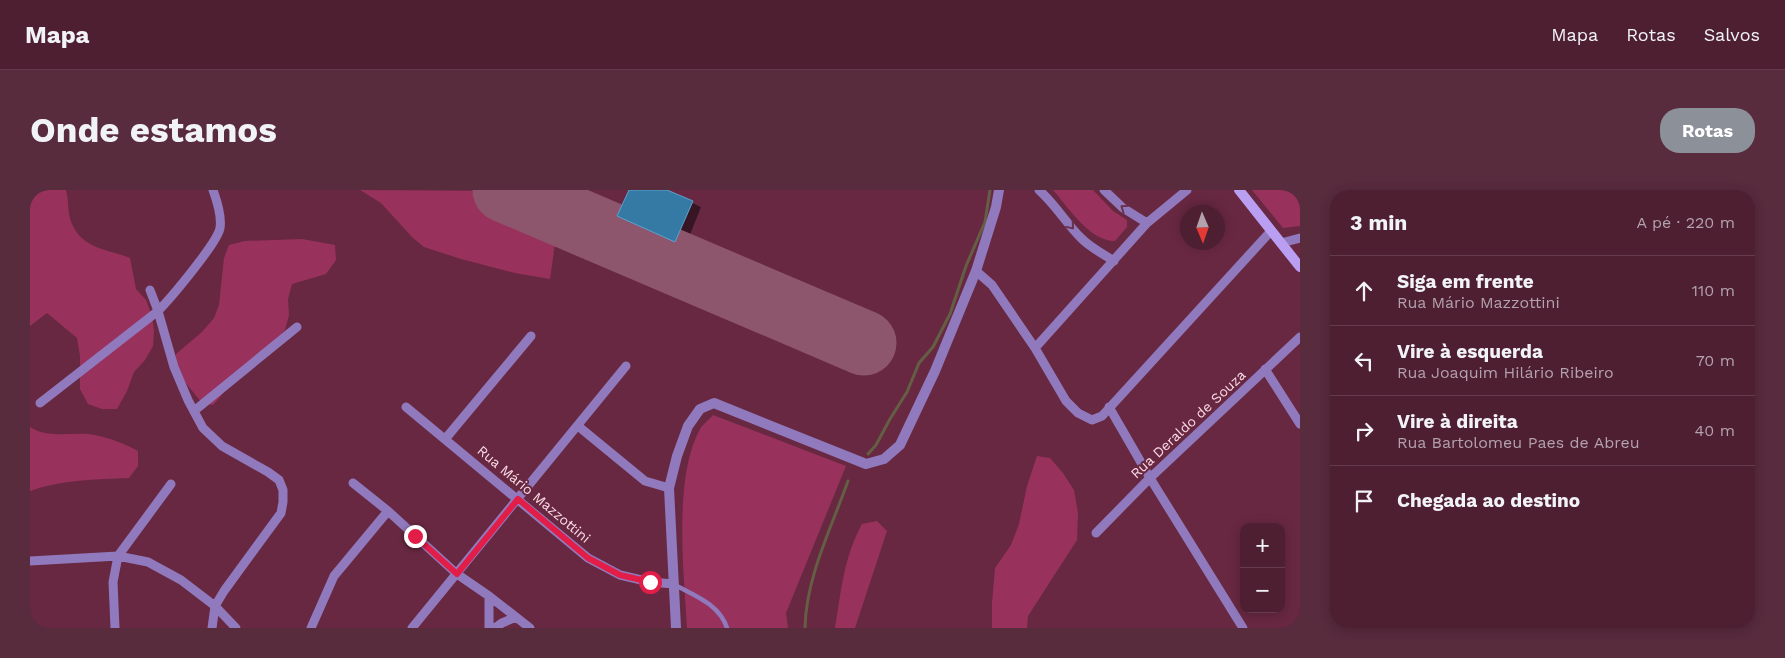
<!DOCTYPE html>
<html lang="pt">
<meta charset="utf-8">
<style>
:root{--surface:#4e1e31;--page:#582b3d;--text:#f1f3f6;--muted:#b3a2ab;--line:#653c4d;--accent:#8c9099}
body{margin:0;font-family:"Work Sans",sans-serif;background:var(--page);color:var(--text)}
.controls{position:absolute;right:15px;bottom:15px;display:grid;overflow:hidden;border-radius:10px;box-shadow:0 2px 12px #0003}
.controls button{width:45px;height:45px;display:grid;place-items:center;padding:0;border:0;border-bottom:1px solid var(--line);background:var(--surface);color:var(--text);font:25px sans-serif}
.compass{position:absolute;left:1150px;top:15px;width:45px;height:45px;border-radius:50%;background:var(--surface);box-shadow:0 2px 12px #0003;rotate:178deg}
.stop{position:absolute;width:15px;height:15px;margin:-11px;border:4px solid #e11d48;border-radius:50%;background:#fff}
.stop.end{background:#e11d48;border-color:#fff;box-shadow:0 1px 5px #0008}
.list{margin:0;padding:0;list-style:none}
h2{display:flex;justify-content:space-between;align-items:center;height:65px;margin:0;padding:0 20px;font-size:21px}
h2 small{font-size:16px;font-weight:400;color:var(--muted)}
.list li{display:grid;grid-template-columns:32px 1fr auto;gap:15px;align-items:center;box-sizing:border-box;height:70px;padding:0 20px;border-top:1px solid var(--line)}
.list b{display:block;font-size:19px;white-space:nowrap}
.list p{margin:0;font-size:16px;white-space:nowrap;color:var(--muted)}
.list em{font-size:16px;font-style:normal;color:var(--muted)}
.icon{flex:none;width:28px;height:28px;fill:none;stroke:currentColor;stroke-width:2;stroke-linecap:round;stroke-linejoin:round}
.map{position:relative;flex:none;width:1270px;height:438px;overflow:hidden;border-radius:20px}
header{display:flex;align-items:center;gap:30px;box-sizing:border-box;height:70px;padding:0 25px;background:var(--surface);border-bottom:1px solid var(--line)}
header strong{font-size:24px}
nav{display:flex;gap:28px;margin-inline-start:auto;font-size:18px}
.intro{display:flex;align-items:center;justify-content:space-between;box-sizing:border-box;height:120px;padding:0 30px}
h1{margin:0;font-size:35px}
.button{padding:12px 22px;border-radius:20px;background:var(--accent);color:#fff;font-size:18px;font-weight:700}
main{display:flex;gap:30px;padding:0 30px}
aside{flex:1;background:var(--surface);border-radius:20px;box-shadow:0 2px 12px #0003}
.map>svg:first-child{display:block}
.green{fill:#98325c}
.shadow{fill:#0007}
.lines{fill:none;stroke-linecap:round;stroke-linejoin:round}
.stream{stroke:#645f44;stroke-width:3}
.runway{stroke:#8e566c;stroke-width:65}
.building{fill:#347aa4;stroke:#5da2ce}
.service{stroke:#907abd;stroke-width:4.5}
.minor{stroke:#907abd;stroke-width:9}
.tertiary{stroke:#907abd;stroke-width:10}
.secondary{stroke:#b99ef2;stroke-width:10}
.oneway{stroke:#6c304d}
.route{stroke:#e11d48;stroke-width:6}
.labels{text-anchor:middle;stroke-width:4;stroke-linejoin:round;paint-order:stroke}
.street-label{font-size:14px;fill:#fbdae4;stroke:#682841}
</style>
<header>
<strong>Mapa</strong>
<nav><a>Mapa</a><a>Rotas</a><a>Salvos</a></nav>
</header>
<div class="intro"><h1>Onde estamos</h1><a class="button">Rotas</a></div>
<main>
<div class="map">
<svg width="1270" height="438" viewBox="0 0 1270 438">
<rect width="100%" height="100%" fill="#682841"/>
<path class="green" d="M0 0H36C39 10 37 24 42 34 53 59 77 59 100 68L106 99 116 110 122 126 124 141 123 156 115 170 104 182 97 201 87 219H72L58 214 50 199V166L47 148 17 123 0 136Z
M330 0 473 1 487 8 524 38 525 54 520 89 485 83 431 69 394 57 382 47 351 13Z
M1023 0H1063L1083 21 1097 30V37L1085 51C1059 51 1039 18 1023 0Z
M1222 0H1270V36L1253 38Z
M272 49 305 55 306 70 296 84 262 94 258 109 259 125 255 140 223 174 208 186 183 215 172 213 146 181V164L172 142 184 128 189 115 194 68 199 55 215 51Z
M683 225 816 276 756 423 758 438H657C654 383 643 288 670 239 673 234 679 230 683 225Z
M0 237C16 248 40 243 58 244 76 246 93 253 108 261V276L99 288C66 289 31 290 0 301Z
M1007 266 1020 268 1033 283 1044 300 1048 323 1047 350 998 426 997 438H962V413L965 378 981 355 989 334 997 296Z
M847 331 857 341 825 438H805C811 402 814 366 832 334Z"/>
<path class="shadow" d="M601 0H634L671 17 655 57 588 26Z"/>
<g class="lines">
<path class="stream" d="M838 264 846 255 860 229 877 202 889 173 903 157 920 124 936 76 955 32 960 0
M775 438C776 387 801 339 818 291"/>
<path class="runway" d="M475 0 834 153"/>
</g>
<path class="building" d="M599 0H637L663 11 645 52 587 26Z"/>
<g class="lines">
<path class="service" d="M645 395C665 406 689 414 697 438"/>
<path class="minor" d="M1009 0C1025 14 1036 33 1051 48 1061 58 1073 64 1084 71
M1074 0 1093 18 1117 33
M1251 53 1270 48
M946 81 962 95 1005 158 1036 211 1048 223 1062 230 1072 226 1241 41
M1005 158 1117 33 1157 0
M1235 179 1270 234
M10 213 128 121 120 100
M376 217 558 368 590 385 620 392 644 394
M1079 217 1120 288 1213 438
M164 221 267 137
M548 236 615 291 639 298
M416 248 501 146
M323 293 358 321 427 384 459 406 500 438
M1066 343 1120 288 1270 147
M0 371 88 366 118 372 151 390 185 416 206 438
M459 406V438
M85 438 83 392 88 366 141 294
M182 438 185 416 194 401 251 323 253 312V300L249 290 238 282 192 256 173 238 158 210 144 177 128 121C140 109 188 52 190 38 192 26 187 11 183 0
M281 438 304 386 358 321
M382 438 596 176
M465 438 472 433 486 427"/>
<path class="tertiary" d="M646 438 639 298 647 266 658 236 670 219 684 213 836 274 854 269 870 255 905 181 946 81 966 17 969 0"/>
<path class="secondary" d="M1209 0 1270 77"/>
</g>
<defs><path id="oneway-chevron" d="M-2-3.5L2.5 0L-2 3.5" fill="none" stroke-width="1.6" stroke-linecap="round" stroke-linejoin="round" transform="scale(1.25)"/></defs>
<g class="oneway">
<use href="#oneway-chevron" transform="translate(1094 18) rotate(-145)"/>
<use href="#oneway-chevron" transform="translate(1041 36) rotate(50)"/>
</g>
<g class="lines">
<path class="route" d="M385 346 427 384 488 309 558 368 590 385 620 392"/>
</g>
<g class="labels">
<g class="street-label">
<text transform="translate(1158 234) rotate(-43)" y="5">Rua Deraldo de Souza</text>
<text transform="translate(504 304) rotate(40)" y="5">Rua Mário Mazzottini</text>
</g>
</g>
</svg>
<div class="controls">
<button>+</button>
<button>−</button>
</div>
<svg class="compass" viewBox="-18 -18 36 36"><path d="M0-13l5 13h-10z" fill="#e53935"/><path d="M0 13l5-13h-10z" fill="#b3a2ab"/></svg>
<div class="stop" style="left:620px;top:392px"></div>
<div class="stop end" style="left:385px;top:346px"></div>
</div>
<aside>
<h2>3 min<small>A pé · 220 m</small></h2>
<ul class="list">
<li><svg class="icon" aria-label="ahead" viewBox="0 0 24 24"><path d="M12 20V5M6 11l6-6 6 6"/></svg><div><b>Siga em frente</b><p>Rua Mário Mazzottini</p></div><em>110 m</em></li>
<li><svg class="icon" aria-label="left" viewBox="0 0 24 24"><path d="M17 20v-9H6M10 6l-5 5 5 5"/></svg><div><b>Vire à esquerda</b><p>Rua Joaquim Hilário Ribeiro</p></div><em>70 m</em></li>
<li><svg class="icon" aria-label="right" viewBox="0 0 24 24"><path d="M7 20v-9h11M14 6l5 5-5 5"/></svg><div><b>Vire à direita</b><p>Rua Bartolomeu Paes de Abreu</p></div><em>40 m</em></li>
<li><svg class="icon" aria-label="arrive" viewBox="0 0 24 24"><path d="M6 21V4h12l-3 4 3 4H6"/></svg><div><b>Chegada ao destino</b></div></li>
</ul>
</aside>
</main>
